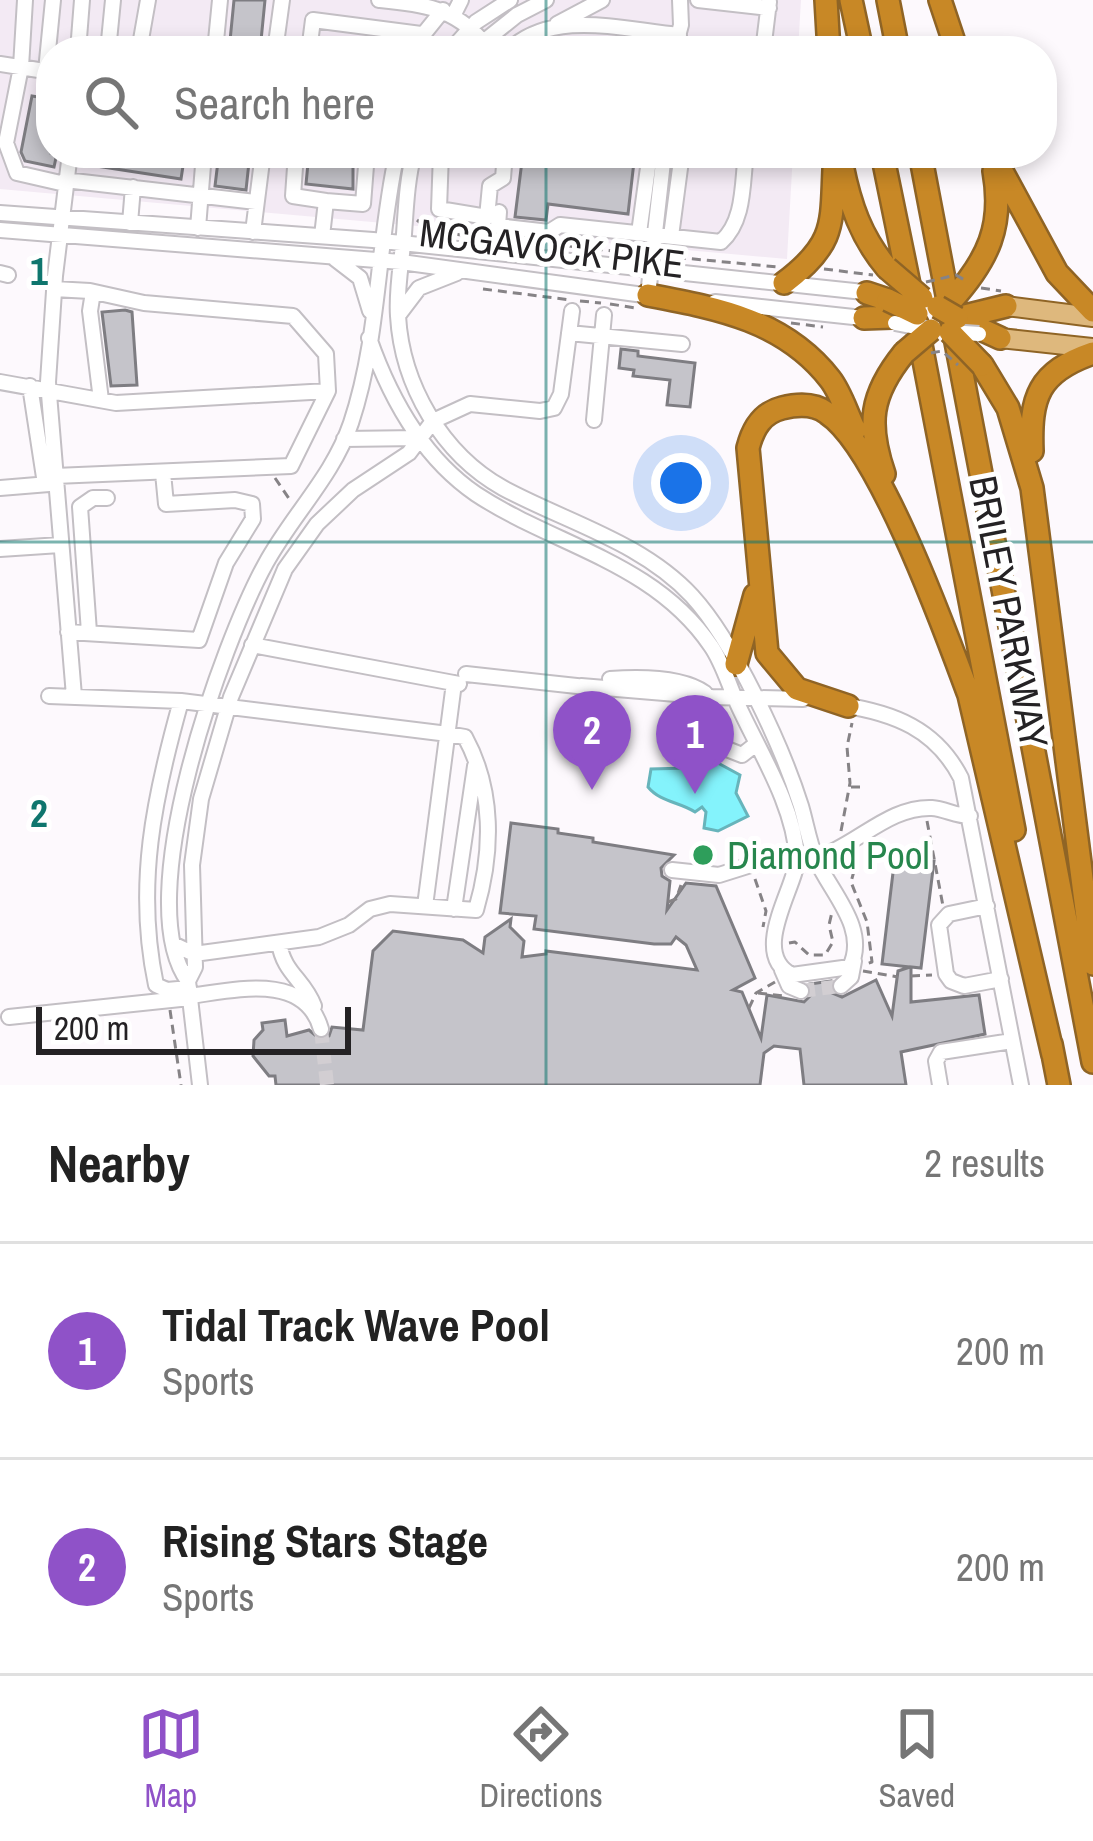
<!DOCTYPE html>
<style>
:root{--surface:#fff;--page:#f2f2f2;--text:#222;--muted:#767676;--line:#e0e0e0;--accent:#8f52c8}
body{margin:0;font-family:"Archivo Narrow",sans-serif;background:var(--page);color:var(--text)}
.scale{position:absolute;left:36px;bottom:30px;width:315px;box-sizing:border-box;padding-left:12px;border:6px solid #242224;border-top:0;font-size:33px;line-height:42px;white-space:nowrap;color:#242224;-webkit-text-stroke:9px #fff;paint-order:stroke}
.you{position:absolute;left:681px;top:483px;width:42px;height:42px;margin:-30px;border:9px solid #fff;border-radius:50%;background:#1a73e8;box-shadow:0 0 0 18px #1a73e833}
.badge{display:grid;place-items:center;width:78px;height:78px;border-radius:50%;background:var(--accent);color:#fff;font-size:39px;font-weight:700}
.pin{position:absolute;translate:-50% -99px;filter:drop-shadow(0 3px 6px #0008)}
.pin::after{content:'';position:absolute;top:63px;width:42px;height:36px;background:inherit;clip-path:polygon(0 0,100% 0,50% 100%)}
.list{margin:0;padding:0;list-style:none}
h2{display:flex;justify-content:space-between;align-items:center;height:156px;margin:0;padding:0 48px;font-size:51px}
h2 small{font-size:39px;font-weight:400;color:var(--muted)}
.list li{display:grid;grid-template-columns:78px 1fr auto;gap:36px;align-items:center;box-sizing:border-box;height:216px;padding:0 48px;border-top:3px solid var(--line)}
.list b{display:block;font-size:45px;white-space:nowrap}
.list p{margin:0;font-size:39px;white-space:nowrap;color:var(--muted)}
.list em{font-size:39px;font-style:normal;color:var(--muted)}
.icon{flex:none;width:66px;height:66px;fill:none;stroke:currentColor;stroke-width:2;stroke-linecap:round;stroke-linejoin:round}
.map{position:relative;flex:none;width:1093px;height:1085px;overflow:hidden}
.search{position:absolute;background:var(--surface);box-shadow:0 6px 18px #0003;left:36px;right:36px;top:36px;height:132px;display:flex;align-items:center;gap:30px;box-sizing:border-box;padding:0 42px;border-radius:48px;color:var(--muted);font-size:45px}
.sheet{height:588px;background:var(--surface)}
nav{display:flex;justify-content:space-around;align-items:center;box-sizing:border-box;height:168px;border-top:3px solid var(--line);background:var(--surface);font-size:33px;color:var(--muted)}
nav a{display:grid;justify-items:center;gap:6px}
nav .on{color:var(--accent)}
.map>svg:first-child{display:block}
.built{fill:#f3eaf4}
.water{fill:#84f3fc;stroke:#67b4bb;stroke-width:3}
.building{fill:#c5c4ca;stroke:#7e7d82;stroke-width:3}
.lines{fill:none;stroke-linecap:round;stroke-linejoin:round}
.minor-tunnel{stroke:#d2ced2;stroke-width:14;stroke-dasharray:14 7;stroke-linecap:butt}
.minor-casing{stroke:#c3bfc4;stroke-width:18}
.major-casing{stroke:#8f6425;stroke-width:22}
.highway-casing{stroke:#8f6425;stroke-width:26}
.path{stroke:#868386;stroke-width:3;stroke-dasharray:9 6;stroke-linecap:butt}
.minor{stroke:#fff;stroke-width:14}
.major{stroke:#deb87d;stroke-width:18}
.highway{stroke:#c88826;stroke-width:21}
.minor-bridge-casing{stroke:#c3bfc4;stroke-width:18;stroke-linecap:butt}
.highway-bridge-casing{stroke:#8f6425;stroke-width:26;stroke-linecap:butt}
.path-bridge{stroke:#868386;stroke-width:3;stroke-dasharray:9 6;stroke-linecap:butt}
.minor-bridge{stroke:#fff;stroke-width:14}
.highway-bridge{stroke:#c88826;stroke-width:21}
.grid{fill:none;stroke:#0f766e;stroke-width:3;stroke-opacity:0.55}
.leisure-dot{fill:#2e9e5b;stroke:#fff;stroke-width:4.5}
.labels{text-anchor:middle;stroke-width:10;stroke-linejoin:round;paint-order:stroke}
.street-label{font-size:39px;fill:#242224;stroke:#fff}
.leisure-label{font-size:39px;fill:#27864d;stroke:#fff;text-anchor:start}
.grid-label{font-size:39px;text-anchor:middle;font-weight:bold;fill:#0f766e;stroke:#fff;stroke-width:10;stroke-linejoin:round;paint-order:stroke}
</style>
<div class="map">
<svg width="1093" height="1085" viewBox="0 0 1093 1085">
<rect width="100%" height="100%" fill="#fdf9fd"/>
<path class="built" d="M0 0H801L798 51H51V153H793L787 259 0 189Z"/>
<path class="water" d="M705 756 740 775 736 793 748 816 718 831 704 828 706 812 702 807 695 812C680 802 660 802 648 787L651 769 688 768Z"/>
<path class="building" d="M234 0H265L260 51H229Z
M32 96 51 99V153H57L54 167 25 161 21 152Z
M85 153H185L181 179 83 164Z
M219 153H250L246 190 215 186Z
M309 153H353V189L306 184Z
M523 153H635L628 214 548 204 546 220 515 217Z
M125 310 132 312 137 385 111 386 102 312Z
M621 349 638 351V356L695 363 690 407 667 405 670 380 633 376 634 370 619 368Z
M511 823 558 829V833L593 838V842L674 855 661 868 662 876 670 881 667 910 686 883 716 886 755 978 733 990 742 992 761 1038 767 995 804 1002 812 994 810 984 831 981 832 993 842 997 876 980 892 1016 898 971 910 967 882 964 895 856 901 857 911 847 924 848 928 861H934L921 968 911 967V1002L979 995 985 1034 901 1052 906 1085H804L800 1049 774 1046 764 1053 760 1085H276L275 1076H269L253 1056 254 1040 263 1030 262 1023 285 1020 287 1036 309 1030 321 1040 329 1036 332 1027 363 1030 373 951 393 931 463 940 483 953 485 937 511 919 510 927 524 941 522 957 546 954V951L697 970 686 945 676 937 671 944H654L534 929 536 916 500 913Z"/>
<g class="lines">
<path class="minor-tunnel" d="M801 991 841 986
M321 1029 327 1085"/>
<g class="minor-casing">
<path id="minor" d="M25 0 21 67 6 143 17 173 65 184
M379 0C420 4 454 7 482 41
M698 0 769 8
M453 16 461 0
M557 24 602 0
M78 51 82 0
M108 51 113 0
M139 51 148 0
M215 51 220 0
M275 51 282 0
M309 51 313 20 421 34
M410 51 443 10
M450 51 476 22 510 0
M472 51 517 15 546 0
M508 51C553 8 623 30 679 35
M674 51 681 25 680 0
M763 51 769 2
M0 64 51 72
M46 71 53 0
M70 153 55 276 48 382 74 696
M296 153 293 196 326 201 322 236
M441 153 439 209 487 217 490 186 503 178 505 153
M65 180 256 202
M326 201 363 204 367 153
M499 212 498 226 549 232 560 225 721 242C745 221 742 183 746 153
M0 213 373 240 873 293
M130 223 133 187
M198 228 204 153
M0 230 401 262 651 296
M253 232 263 153
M639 233 650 153
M671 236 682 153
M334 258 360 278 370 311
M0 273 8 275
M93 292 90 311 101 400
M648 295 664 153
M715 302 872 319
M400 313 419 288 457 273
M569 333 682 344
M369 338C390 398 422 457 476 494 555 546 654 562 711 646 723 663 729 686 738 705 759 751 794 805 797 858 798 884 748 953 792 975L850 967C869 928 830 892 816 859 809 842 806 823 801 806 782 746 734 642 692 596 642 542 566 522 503 488 442 454 402 385 398 316 396 289 402 261 404 234 406 207 407 180 414 153
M0 382 116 403 328 391 326 354 293 316 144 303 90 291 54 289
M30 386 45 484
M594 420 604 315
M344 439 418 438
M55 476 291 466 328 391
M0 488 49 484
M0 549 60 545
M68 632 199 640 226 563 253 519 252 504 235 500 166 504 163 473
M89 632 80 507 93 498H107
M252 645 459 684
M466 674 586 687
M610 679C638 677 681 676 705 693
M581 686 712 697 803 699
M49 696 181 701 448 734 465 737C494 790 493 852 476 910L390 904 370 909 349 925 319 937 194 954 175 945
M181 701C154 797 135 886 156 985L167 990 189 988
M842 705C894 713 936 729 961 778L1021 1085
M714 744 742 755 756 744
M808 859C851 853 885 806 932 808 945 809 956 816 970 816
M672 870 719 875 795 851
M425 906 454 683
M987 906 949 914 939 925 946 974 951 981 964 986 1001 979
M454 909 475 766
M279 943C284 974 304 979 314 1006
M782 970 789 986 801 991
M188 981 195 967 192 865 201 799 231 697 285 569 317 524 353 490 409 453 433 421 470 404 540 411 554 408 561 394 572 311
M841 986 851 977 854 961
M190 996C235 990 305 972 321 1029
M9 1017 190 998
M200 1085 188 981C129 901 222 643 266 563 293 514 333 476 351 423 380 336 377 242 397 153
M940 1085 936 1061 941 1052 1012 1041"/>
</g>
<g class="major-casing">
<path id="major" d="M1006 306 1093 317
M1000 338 1093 348"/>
</g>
<g class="highway-casing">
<path id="highway" d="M826 0 829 51
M851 0 862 51
M888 0 898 51
M940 0 957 51
M882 153 911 294
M920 153 1093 1062
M992 153 1057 273 1093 311
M842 165C850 205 861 237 887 268
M784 283C841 240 830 220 835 153
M867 293 888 300
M648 295C717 308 784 320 830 379 841 393 847 414 855 430
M951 301C988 260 1004 226 994 171
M864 318 892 317
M957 318 1006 306
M963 321 1000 338
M917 324 1014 830
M982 365 1008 408 1032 488 1093 964
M1032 451C1030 397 1038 372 1093 353
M884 474C867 424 870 395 904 353
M736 664 755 595
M848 706 797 689 767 653 748 448C753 428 762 413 782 408 798 404 814 403 827 413 879 447 946 633 969 695L1053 1055
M1051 1044 1059 1085"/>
</g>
<path class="path" d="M417 220 431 232 492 238
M549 244 641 254
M662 256 778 267
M824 269 873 275
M981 288 1001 291
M483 289 571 300
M580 301 601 303
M610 304 636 308
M791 323 823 327
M275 478 290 500
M851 787H866
M927 821 943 906
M841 831 850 783 847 747 852 723
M849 856 854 871 851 882 867 922 872 962 866 964
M755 879 766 911 763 927
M668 902 676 899 681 885
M789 943 795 942 809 955H825L833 942 829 925 832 912
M863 971 898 977
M911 976 932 975
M758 993 784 996
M749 1008 756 993 775 982
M170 1010 181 1085"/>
<use href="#minor" class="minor"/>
<use href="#major" class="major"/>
<use href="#highway" class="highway"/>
<g class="minor-bridge-casing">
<path id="minor-bridge" d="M895 323 931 330
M950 332 979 334"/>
</g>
<g class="highway-bridge-casing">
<path id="highway-bridge" d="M887 268 922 298
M888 300 917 314
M938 307 957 318
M950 332 982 365
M904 353 931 330"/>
</g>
<path class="path-bridge" d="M926 282 956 275 968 282
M931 353 942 351 958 365"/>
<use href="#minor-bridge" class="minor-bridge"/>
<use href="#highway-bridge" class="highway-bridge"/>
</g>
<path class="grid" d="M546 0V51M546 153V1085M0 542H1093"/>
<circle class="leisure-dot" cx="703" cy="855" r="12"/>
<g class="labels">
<g class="street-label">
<text transform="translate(552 248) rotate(7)" y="14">MCGAVOCK PIKE</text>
<text transform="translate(1009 612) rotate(79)" y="14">BRILEY PARKWAY</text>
</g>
<g class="leisure-label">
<text x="727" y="869">Diamond Pool</text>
</g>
</g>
<g class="grid-label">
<text x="39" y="285">1</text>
<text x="39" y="827">2</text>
</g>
</svg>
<div class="scale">200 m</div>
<div class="you"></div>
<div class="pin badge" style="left:695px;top:794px">1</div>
<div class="pin badge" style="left:592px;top:790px">2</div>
<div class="search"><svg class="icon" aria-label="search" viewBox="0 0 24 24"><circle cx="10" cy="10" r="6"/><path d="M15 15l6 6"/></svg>Search here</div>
</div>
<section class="sheet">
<h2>Nearby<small>2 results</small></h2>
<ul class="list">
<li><span class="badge">1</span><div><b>Tidal Track Wave Pool</b><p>Sports</p></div><em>200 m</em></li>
<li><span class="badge">2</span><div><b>Rising Stars Stage</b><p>Sports</p></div><em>200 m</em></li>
</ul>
</section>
<nav>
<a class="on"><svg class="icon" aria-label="map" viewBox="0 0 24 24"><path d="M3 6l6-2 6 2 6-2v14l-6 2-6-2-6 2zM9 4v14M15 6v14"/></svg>Map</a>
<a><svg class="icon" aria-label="directions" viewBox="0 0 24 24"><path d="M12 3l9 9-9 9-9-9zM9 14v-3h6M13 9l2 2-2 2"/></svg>Directions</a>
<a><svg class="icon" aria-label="saved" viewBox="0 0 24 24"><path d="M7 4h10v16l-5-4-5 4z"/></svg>Saved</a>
</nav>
